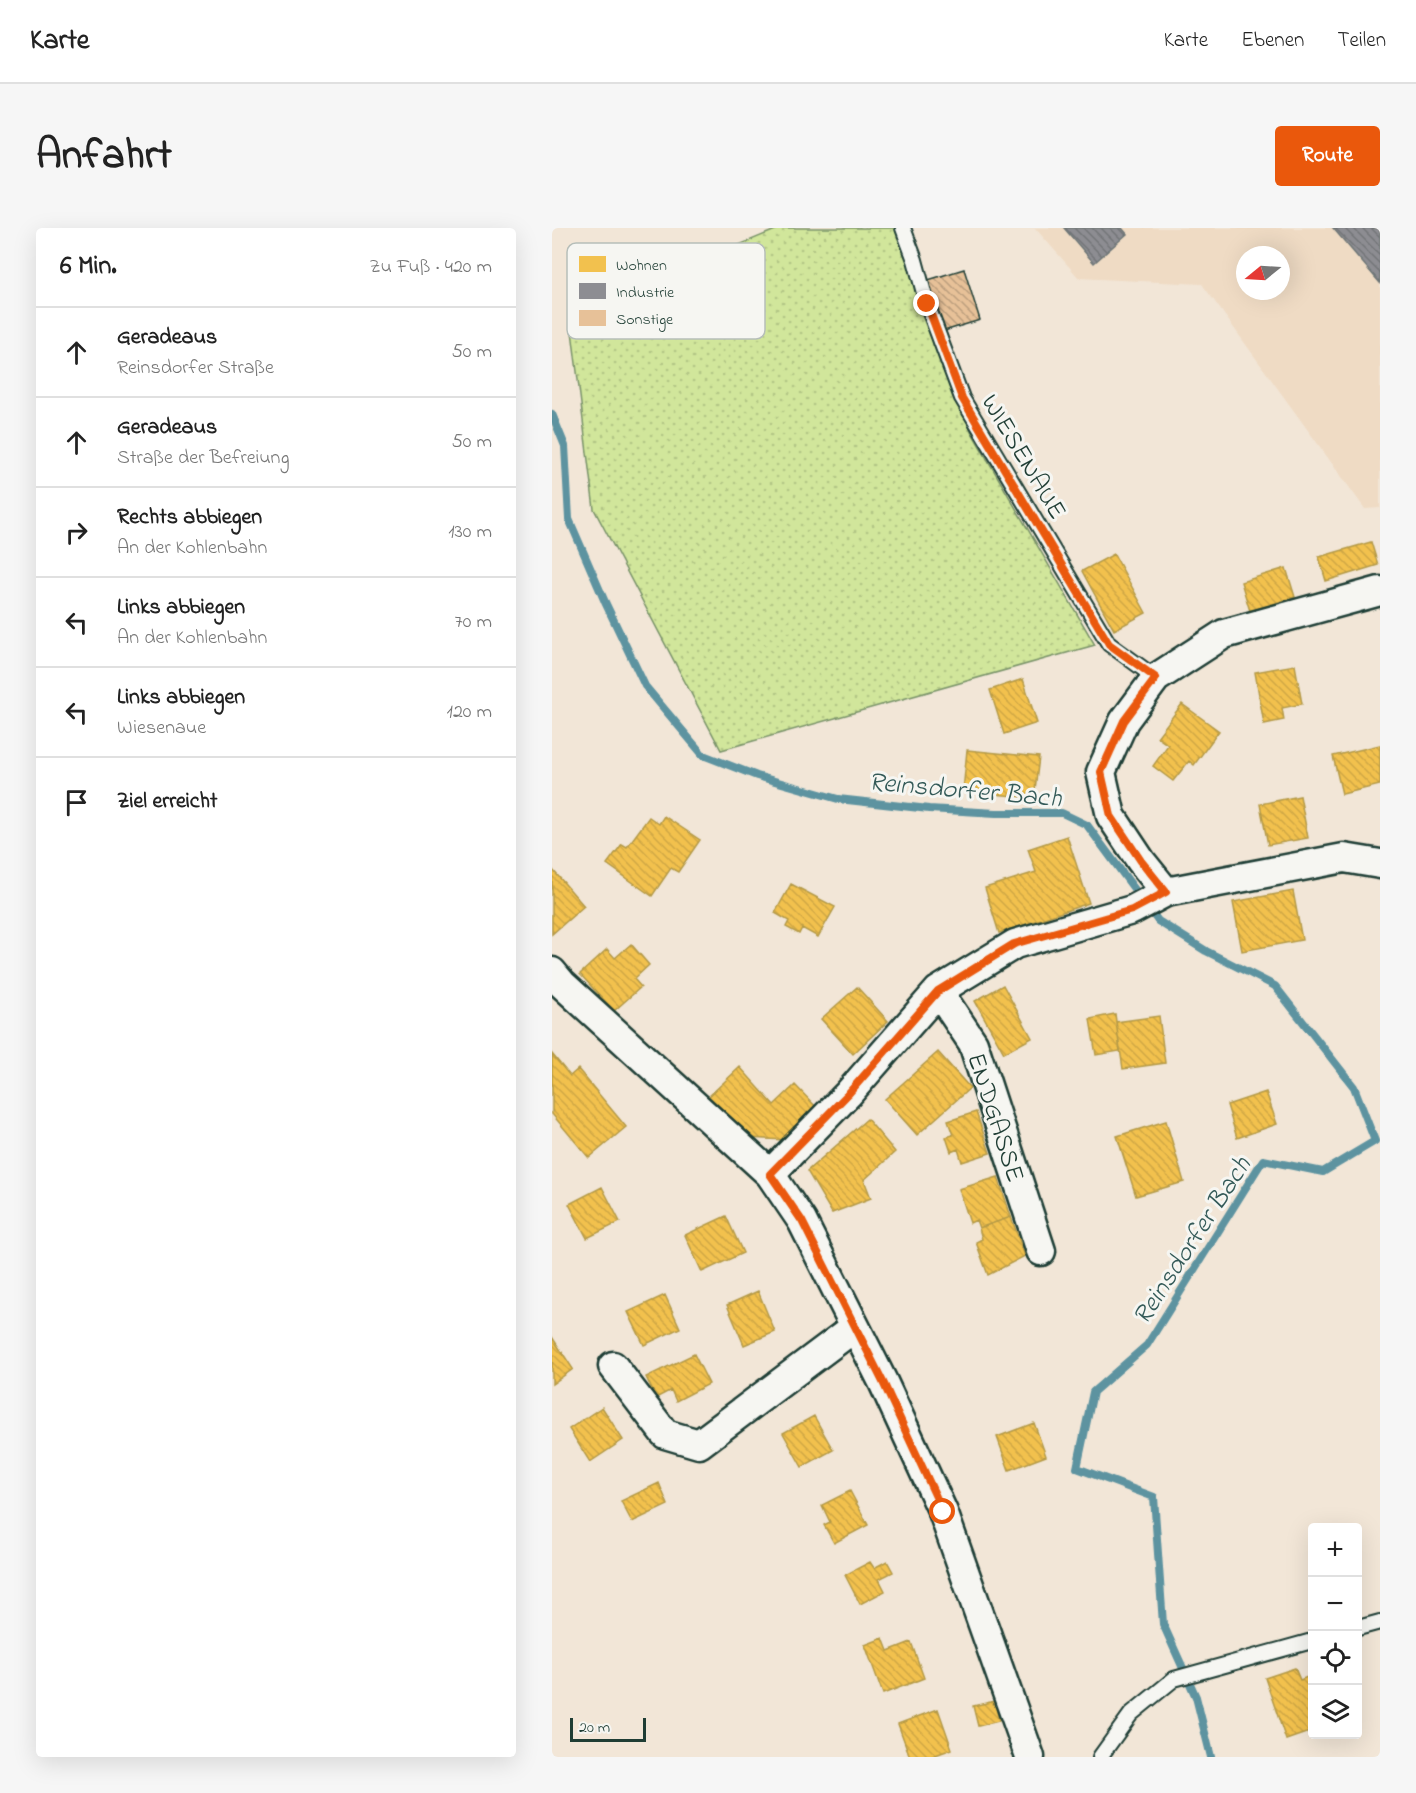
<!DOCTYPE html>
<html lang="de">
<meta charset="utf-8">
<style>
:root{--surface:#fff;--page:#f6f6f6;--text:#222;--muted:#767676;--line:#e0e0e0;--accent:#ea580c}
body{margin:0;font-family:"Indie Flower",sans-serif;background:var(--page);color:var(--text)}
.controls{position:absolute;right:18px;bottom:18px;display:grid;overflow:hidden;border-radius:6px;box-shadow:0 6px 24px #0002}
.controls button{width:54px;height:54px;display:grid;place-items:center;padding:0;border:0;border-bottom:2px solid var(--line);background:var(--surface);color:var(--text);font:30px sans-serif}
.compass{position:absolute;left:684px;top:18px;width:54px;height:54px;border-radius:50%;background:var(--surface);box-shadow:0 6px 24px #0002;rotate:252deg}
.scale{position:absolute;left:18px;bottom:15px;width:76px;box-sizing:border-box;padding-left:6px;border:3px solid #1f3d34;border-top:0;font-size:16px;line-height:21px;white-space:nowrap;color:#1f3d34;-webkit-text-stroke:4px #f6f6f2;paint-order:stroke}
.stop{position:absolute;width:18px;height:18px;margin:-14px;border:4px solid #ea580c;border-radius:50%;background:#fff}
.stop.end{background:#ea580c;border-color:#fff;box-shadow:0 2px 6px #0008}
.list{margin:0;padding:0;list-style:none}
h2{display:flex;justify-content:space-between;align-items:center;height:78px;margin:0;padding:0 24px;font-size:26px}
h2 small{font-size:20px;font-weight:400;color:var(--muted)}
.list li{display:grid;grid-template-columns:39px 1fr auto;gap:18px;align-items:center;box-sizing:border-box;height:90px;padding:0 24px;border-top:2px solid var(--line)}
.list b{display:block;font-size:22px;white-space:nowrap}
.list p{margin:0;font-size:20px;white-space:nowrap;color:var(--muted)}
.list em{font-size:20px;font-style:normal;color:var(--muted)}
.icon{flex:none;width:33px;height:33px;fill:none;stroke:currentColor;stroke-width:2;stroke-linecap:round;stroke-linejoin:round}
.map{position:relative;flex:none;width:828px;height:1529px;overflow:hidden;border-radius:6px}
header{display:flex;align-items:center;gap:36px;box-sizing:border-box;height:84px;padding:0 30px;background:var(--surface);border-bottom:2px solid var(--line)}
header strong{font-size:28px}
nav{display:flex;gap:33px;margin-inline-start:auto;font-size:21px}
.intro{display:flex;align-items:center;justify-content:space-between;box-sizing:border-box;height:144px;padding:0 36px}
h1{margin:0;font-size:42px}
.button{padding:15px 27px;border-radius:6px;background:var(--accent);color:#fff;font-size:21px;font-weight:700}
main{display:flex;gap:36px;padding:0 36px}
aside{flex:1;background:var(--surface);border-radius:6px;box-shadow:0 6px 24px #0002}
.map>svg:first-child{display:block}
.built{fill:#efdbc4;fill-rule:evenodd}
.park{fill:url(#park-dots);stroke:#789268;stroke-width:1.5}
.homes{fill:url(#homes-back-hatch);stroke:#b39946;stroke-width:1.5}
.industry{fill:url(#industry-back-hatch);stroke:#6c7576;stroke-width:1.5}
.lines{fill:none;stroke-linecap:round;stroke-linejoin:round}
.stream{stroke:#5d93a0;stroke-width:8}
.building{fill:url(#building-back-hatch);stroke:#1f3d34;stroke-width:1.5}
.service-casing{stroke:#1f3d34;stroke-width:18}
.minor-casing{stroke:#1f3d34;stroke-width:33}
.service{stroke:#f6f6f2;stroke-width:14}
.minor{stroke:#f6f6f2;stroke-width:28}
.route{stroke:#ea580c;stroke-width:8}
.labels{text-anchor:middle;stroke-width:6;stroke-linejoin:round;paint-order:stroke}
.street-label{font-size:26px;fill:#1f3d34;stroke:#f6f6f2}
.water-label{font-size:27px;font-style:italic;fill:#345a58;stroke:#f6f6f2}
.key{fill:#f6f6f2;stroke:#b6beb9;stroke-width:1.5}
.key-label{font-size:16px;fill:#1f3d34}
</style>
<header>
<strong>Karte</strong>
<nav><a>Karte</a><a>Ebenen</a><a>Teilen</a></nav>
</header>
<div class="intro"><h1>Anfahrt</h1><a class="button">Route</a></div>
<main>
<aside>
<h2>6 Min.<small>Zu Fuß · 420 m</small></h2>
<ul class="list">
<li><svg class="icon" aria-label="ahead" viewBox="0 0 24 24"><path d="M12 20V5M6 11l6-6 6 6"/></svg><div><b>Geradeaus</b><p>Reinsdorfer Straße</p></div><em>50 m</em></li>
<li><svg class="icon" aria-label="ahead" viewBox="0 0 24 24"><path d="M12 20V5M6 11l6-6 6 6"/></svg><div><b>Geradeaus</b><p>Straße der Befreiung</p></div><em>50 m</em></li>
<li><svg class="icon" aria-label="right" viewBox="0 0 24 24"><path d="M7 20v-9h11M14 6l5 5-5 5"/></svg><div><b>Rechts abbiegen</b><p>An der Kohlenbahn</p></div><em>130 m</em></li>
<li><svg class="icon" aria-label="left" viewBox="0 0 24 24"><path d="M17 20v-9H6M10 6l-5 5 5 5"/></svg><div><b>Links abbiegen</b><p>An der Kohlenbahn</p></div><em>70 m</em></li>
<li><svg class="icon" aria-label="left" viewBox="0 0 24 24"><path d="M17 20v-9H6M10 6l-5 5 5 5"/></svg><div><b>Links abbiegen</b><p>Wiesenaue</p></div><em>120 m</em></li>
<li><svg class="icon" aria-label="arrive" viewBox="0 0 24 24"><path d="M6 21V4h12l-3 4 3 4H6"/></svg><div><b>Ziel erreicht</b></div></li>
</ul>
</aside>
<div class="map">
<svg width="828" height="1529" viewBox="0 0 828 1529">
<defs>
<pattern id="park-dots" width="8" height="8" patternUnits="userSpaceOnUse" patternTransform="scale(1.5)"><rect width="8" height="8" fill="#d1e69b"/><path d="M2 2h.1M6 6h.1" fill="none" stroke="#b3c686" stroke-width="1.8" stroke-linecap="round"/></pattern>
<pattern id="homes-back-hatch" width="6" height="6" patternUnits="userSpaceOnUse" patternTransform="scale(1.5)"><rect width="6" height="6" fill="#f2c14e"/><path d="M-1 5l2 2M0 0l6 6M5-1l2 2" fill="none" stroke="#cfa745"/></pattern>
<pattern id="industry-back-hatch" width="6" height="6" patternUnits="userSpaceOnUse" patternTransform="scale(1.5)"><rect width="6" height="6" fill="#8d8d92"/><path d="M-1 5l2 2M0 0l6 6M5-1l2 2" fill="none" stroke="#737478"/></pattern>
<pattern id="building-back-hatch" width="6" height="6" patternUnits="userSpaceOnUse" patternTransform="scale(1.5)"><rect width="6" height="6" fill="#e7c198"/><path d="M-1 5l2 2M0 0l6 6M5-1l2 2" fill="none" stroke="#bb9e7d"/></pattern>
</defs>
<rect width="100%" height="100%" fill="#f2e6d7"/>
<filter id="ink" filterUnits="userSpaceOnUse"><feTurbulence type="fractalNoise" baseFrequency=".0167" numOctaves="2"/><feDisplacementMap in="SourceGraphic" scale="12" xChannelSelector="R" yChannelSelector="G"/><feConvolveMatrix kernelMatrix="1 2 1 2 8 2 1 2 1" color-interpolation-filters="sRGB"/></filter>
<g filter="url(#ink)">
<path class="built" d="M483 0H828V280L813 281 650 56 527 50ZM693 27H729V63H693Z"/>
<path class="park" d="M228 0H345L419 203 543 417 169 522 42 281 18 87Z"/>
<path class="homes" d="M819 314 826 337 774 353 767 329Z
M562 326 594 385 562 402 530 343Z
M734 340 743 369 698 383 689 354Z
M743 437 750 476 730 480 732 492 712 496 703 444Z
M471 451 485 495 452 506 438 462Z
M630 476 667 503 642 537 637 533 621 553 601 538 616 517 605 509Z
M828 517V557L790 566 781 528Z
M415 522 487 529 482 570 411 563Z
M748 568 756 610 716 617 708 576Z
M112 588 148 612 126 644 119 640 100 668 55 636 70 616 75 619 97 589 107 596Z
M515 608 537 675 447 705 433 660 484 644 476 621Z
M0 641 32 678 0 706Z
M239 656 283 679 266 709 250 700 247 706 234 699 237 693 223 685Z
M741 663 750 712 690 723 681 674Z
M79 716 97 737 82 751 89 759 62 783 28 746 55 721 63 730Z
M451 757 480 810 452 825 423 773Z
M305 759 336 793 301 826 269 791Z
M563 786 568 823 544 827 538 791Z
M607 788 613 835 571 841 564 794Z
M386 824 418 860 365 907 333 871Z
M0 826 18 848 26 841 74 899 37 930 0 886Z
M188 839 222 877 243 857 267 882 235 912 194 910 154 871Z
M714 864 725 896 685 910 675 877Z
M424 884 438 925 410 934 406 921 399 924 394 909 401 907 396 893Z
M315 891 343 924 312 952 319 970 280 985 255 943Z
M614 893 632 954 584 968 565 908Z
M446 949 459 989 427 1000 424 992 418 995 407 961Z
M50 959 68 994 35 1010 17 976Z
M174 988 191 1025 150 1044 133 1007Z
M459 989 473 1028 436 1047 424 1014 430 1011 427 1000Z
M206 1063 223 1104 192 1117 175 1077Z
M113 1067 128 1100 92 1117 76 1084Z
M0 1109 21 1141 0 1156Z
M142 1126 157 1156 124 1173 119 1162 104 1170 94 1149Z
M50 1179 71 1212 38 1234 17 1201Z
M262 1188 281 1222 250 1239 231 1205Z
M482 1195 494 1228 457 1242 445 1209Z
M107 1255 116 1277 80 1294 69 1273Z
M298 1263 316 1297 282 1315 272 1297 278 1294 270 1277Z
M335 1333 341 1344 327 1351 333 1363 308 1376 293 1347 318 1334 322 1340Z
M331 1410 336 1423 359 1414 372 1450 331 1466 313 1417Z
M743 1440 748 1452 760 1447V1503L734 1512 713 1450Z
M443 1473 447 1493 426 1498 421 1478Z
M386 1481 400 1521 378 1529H358L346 1496Z"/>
<path class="industry" d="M512 0H570L575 6 542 35Z
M781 0H828V55Z"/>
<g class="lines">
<path class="stream" d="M0 186 13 218 17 291 53 374 93 458 151 527 205 548 286 571 377 581 444 585H510L535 597 606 693 654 723 723 758 802 859 823 913 771 944 711 932 595 1117 541 1164 525 1240 602 1269 611 1396 644 1469 659 1529"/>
</g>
<path class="building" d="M412 41 428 92 392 103 376 52Z"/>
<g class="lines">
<g class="service-casing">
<path id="service" d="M351 0 363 32 375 76 410 170 557 416 604 450
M806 1400 828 1394
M548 1529 579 1486 622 1451 760 1413"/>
</g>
<g class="minor-casing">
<path id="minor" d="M614 664 589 633 559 588 549 544 572 493 604 450 672 406 828 363
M0 744 10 756 218 946 250 993 331 1154 391 1284 478 1529
M386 763 421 815 489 1023
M218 946 296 866 386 763 463 716 580 682 614 664 792 630 828 636
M61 1138 113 1206 147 1216 303 1099"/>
</g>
<use href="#service" class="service"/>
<use href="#minor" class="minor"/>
</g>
</g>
<g class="lines" filter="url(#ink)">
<path class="route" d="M375 76 410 170 557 416 604 450 572 493 549 544 559 588 589 633 614 664 580 682 462 716 386 763 296 866 218 946 250 993 331 1154 391 1284"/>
</g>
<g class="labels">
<g class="street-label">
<text transform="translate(473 228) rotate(59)" y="9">WIESENAUE</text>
<text transform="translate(445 889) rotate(72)" y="9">ENDGASSE</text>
</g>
<g class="water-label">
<text transform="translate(413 561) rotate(5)" y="9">Reinsdorfer Bach</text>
<text transform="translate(639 1012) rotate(-57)" y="9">Reinsdorfer Bach</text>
</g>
</g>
<rect x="15" y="15" width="198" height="96" rx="9" class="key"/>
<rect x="27" y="28" width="27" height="16" fill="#f2c14e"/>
<rect x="27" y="55" width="27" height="16" fill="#8d8d92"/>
<rect x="27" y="82" width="27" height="16" fill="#e7c198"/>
<g class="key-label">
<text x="64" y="42">Wohnen</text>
<text x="64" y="69">Industrie</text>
<text x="64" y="96">Sonstige</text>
</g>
</svg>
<div class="controls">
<button>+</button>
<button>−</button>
<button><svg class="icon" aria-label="locate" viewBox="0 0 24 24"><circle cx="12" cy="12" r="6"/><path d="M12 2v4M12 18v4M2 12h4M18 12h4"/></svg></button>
<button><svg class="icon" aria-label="layers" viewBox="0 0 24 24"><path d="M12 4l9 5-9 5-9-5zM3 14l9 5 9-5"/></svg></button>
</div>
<svg class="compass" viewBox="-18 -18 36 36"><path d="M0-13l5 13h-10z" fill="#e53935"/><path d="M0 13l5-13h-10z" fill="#767676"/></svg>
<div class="scale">20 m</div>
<div class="stop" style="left:391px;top:1284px"></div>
<div class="stop end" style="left:375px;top:76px"></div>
</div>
</main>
